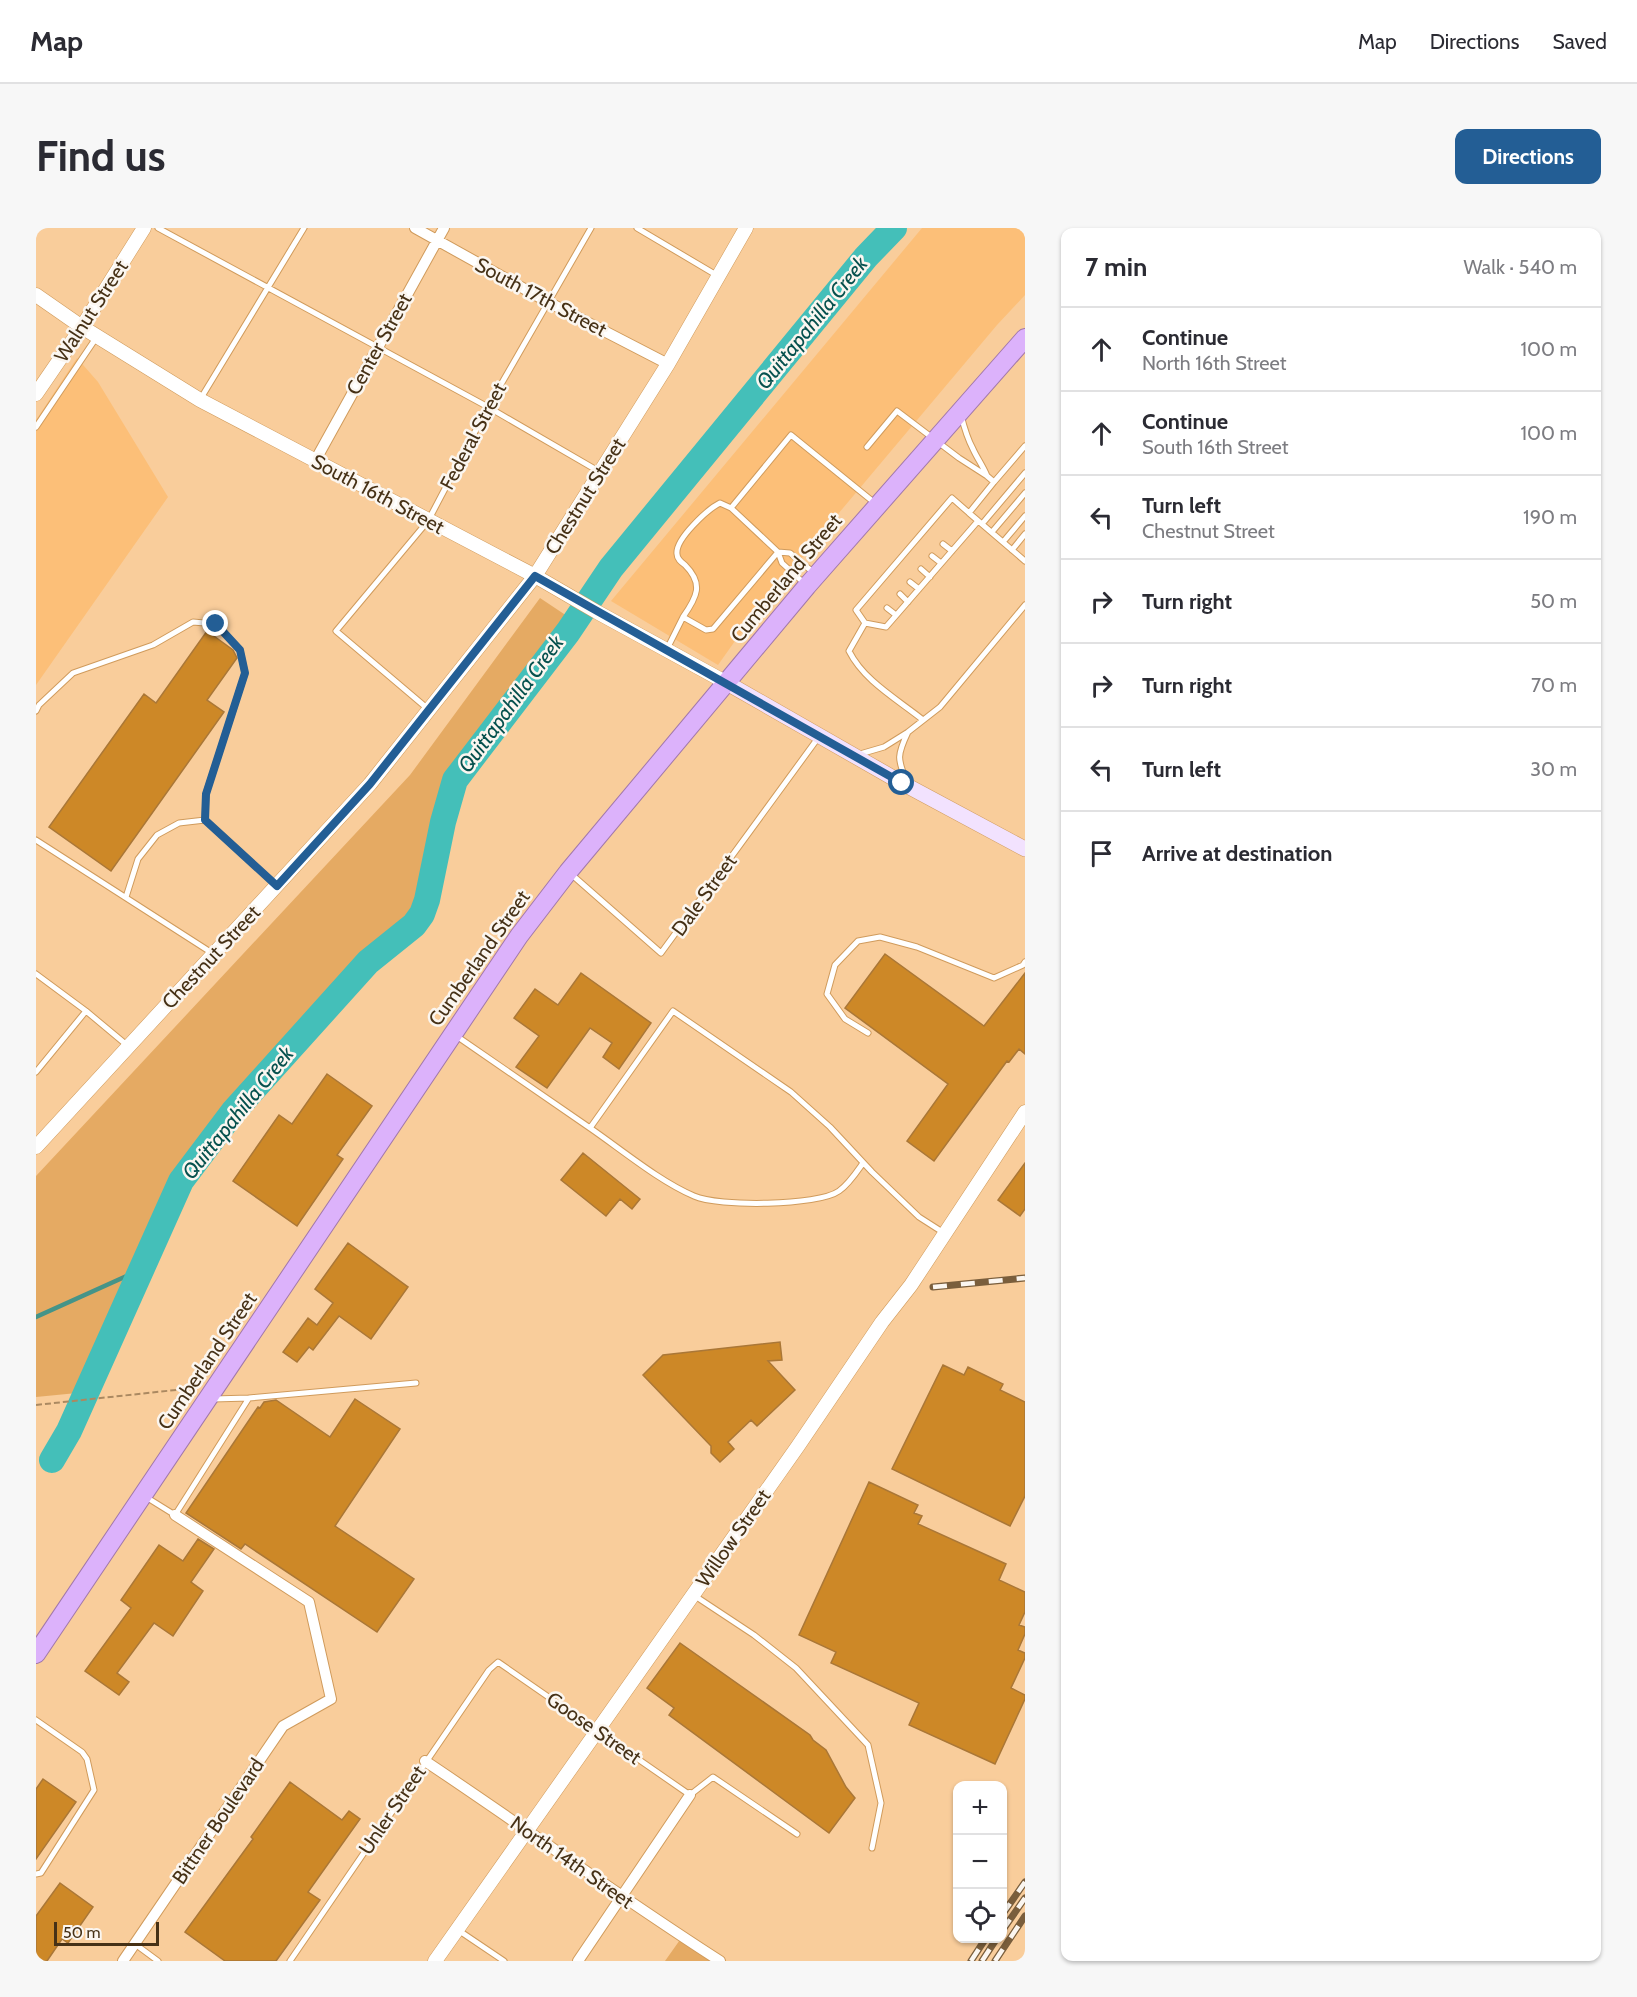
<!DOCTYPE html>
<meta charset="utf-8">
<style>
:root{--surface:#fff;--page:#f7f7f7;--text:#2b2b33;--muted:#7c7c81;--line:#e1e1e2;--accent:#235e95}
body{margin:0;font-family:Cabin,sans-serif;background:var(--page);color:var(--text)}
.controls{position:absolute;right:18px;bottom:18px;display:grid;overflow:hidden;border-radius:12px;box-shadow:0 2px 4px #0004}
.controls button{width:54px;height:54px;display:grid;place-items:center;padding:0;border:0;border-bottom:2px solid var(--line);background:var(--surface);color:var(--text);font:30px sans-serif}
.scale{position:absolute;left:18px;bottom:15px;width:105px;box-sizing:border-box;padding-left:6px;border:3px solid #463116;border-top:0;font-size:16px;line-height:21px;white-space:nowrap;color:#463116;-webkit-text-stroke:4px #fbf6f0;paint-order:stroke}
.stop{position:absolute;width:18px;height:18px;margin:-14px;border:4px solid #235e95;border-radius:50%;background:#fff}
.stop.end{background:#235e95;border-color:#fff;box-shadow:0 2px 6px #0008}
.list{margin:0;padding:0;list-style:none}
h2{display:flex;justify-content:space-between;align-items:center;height:78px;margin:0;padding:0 24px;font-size:26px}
h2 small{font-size:20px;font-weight:400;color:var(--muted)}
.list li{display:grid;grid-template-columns:39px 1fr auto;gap:18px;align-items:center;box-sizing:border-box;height:84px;padding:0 24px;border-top:2px solid var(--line)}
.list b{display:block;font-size:22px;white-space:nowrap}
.list p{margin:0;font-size:20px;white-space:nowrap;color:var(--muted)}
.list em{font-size:20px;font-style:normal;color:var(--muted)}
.icon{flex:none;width:33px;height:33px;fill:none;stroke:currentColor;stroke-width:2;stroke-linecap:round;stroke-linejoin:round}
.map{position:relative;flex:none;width:989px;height:1733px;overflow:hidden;border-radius:12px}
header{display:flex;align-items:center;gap:36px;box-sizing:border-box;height:84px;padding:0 30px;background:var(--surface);border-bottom:2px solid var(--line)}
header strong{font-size:28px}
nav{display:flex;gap:33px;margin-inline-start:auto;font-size:21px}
.intro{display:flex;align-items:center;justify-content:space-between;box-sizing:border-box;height:144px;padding:0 36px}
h1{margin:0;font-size:42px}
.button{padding:15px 27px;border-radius:12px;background:var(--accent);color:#fff;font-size:21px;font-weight:700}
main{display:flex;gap:36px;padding:0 36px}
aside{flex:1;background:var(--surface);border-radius:12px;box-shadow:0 2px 4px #0004}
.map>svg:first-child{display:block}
.built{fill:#fcbf78}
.green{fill:#e5aa63}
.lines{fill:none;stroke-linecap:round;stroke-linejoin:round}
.stream{stroke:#459488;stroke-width:4.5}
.river{stroke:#44bfb9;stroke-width:26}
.building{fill:#cd8827;stroke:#aa7737;stroke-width:1.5}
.service-casing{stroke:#d09b5c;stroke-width:7}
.minor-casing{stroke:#d09b5c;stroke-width:12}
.tertiary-casing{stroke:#d09b5c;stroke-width:15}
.secondary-casing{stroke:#d09b5c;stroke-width:16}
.trunk-casing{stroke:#a278aa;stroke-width:20}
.path{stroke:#ab8961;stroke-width:2;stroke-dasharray:6 3;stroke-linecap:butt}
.service{stroke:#fff;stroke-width:5}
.minor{stroke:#fff;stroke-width:10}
.tertiary{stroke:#fff;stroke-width:14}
.secondary{stroke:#f2e2fe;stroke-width:15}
.trunk{stroke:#dcb2fb;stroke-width:18}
.rail-casing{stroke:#7a5e3c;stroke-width:7}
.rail{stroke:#fbf6f0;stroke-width:4.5;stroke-dasharray:14;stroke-linecap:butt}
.route{stroke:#235e95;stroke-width:8}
.labels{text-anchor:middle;stroke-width:5;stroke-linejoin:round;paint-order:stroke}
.street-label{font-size:20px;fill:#463116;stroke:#fbf6f0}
.water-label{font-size:21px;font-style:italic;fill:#06514e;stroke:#fbf6f0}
</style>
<header>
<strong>Map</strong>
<nav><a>Map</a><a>Directions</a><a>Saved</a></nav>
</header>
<div class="intro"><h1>Find us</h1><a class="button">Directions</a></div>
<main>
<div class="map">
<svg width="989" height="1733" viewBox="0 0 989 1733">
<rect width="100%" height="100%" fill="#f9cd9b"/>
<path class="built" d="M886 0H989V67L961 97 781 311 699 413 682 437 575 373Z
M41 130 62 154 132 269 0 457V192Z"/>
<path class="green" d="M504 370 531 388 411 548 382 675 375 689 326 730 186 884 139 949 41 1165 0 1169V948L374 547Z
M646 1709 683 1733H629Z"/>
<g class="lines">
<path class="stream" d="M0 1089 104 1042"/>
<path class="river" d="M16 1232 33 1203 145 953 197 884 332 734 378 697 386 686 391 672 407 594 419 552 532 404 575 340 830 29 858 0"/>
</g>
<path class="building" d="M171 403 197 422 201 430 171 472 188 484 75 643 13 599 108 466 120 475Z
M849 726 948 798 989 745V826L983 821 973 834 971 833 898 933 871 913 912 856 809 780Z
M545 745 615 795 583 841 567 829 576 815 554 800 511 860 480 839 503 808 478 790 499 761 522 777Z
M291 846 336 878 301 927 307 931 261 998 197 953 243 887 256 896Z
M547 925 604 971 596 981 584 971 570 988 525 952Z
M989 935V981L984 988 962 972Z
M312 1015 372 1059 335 1111 303 1088 277 1122 273 1119 261 1134 247 1124 272 1090 281 1097 297 1075 279 1061Z
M744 1114 746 1132 732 1133 759 1162 721 1198 715 1192 692 1214 698 1221 684 1234 675 1225V1218L607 1147 627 1127Z
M907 1137 928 1147 932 1139 967 1156 964 1162 989 1174V1268L974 1298 856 1241Z
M319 1171 364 1201 299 1298 378 1351 341 1404 209 1316 205 1321 150 1285 222 1179 224 1180 228 1174 240 1172 294 1209Z
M833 1254 882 1277 878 1285 886 1288 882 1296 970 1336 963 1352 989 1364V1384L983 1397 989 1399V1406L982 1422 989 1425V1430L975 1460 989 1467V1471L959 1536 873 1497 883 1475 795 1435 800 1424 763 1407Z
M162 1311 178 1321 155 1354 167 1363 137 1408 118 1395 81 1445 93 1454 83 1467 49 1443 95 1380 85 1372 123 1317 147 1333Z
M644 1415 774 1507 777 1512 790 1522 810 1559 819 1570 793 1605 633 1487 638 1480 611 1460Z
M7 1551 40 1574 0 1631V1561Z
M254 1554 306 1592 313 1583 324 1591 272 1664 284 1672 240 1733H189L149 1704 217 1611 215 1609Z
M24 1655 57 1679 32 1715 26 1711 11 1733H0V1688Z"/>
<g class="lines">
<g class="service-casing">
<path id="service" d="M122 0 452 179 564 244
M601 0 682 48
M165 170 268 0
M0 199 60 110
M831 219 861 183 923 230 951 248C947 238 941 230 937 221 931 210 928 199 925 187
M951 248 958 254 989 218
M958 254 933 285 989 333
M933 285 916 270 820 382 829 395 850 399 942 293
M946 296 989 245
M956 304 989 265
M967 314 989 288
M907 316 916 323
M976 322 989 306
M742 324 754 325 778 345
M896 328 905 335
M885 341 894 349
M874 354 883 361
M769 356 746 335 742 324 695 280 755 207 840 276
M864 366 872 374
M851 380 860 387
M647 389C661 369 668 356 649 337 645 334 641 331 641 326 639 311 672 281 684 275L695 280
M829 395 813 423C828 453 861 471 887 492
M631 421 647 389 670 402 677 401 742 324
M392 481 300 403 392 293 452 179 555 0
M0 483 3 477 37 445 117 417 157 394 180 396 204 422 209 445 170 566 169 592 239 656
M872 504 904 479 989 377
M824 526 848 519 872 504C861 527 861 531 871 554
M0 612 176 725
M535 646 625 725 782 510
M90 669 102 631 121 607 143 595 169 592
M0 746 50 783
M832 805 809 791 791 766 799 737 822 713 844 709 881 719 958 750 987 737 989 734
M419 807 554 900 637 783 755 864 794 899 836 944 883 989 908 1005
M0 844 50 783 92 818
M554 900C586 922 623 953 658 968 682 979 782 978 803 963 813 956 820 945 827 935
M213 1170 380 1155
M110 1269 139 1287 213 1170 177 1171
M659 1368 718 1407 760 1440 832 1517 845 1575 836 1620
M0 1492 46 1524 51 1531 58 1562 5 1645 0 1646
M422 1702 468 1733
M99 1716 122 1733
M254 1733 453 1442 462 1434 654 1567 677 1549 761 1606"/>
</g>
<g class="minor-casing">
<path id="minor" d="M379 0 512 74 632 136
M279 233 408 0
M389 1533C488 1599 584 1669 684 1733
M87 1733 247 1498 295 1471 273 1374 139 1287
M542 1733 654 1567"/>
</g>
<g class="tertiary-casing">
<path id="tertiary" d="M0 67 46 99 164 172 499 348 561 384 691 455
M0 166 46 99 108 0
M0 919 334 556 499 348 632 136 710 0
M399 1733 762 1218 846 1094 875 1057 989 884"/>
</g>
<g class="secondary-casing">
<path id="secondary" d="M691 455 866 555 989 621"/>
</g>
<g class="trunk-casing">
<path id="trunk" d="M0 1426 483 708 532 644 771 358 989 110"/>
</g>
<path class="path" d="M0 1177 158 1160"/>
<use href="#service" class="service"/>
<use href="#minor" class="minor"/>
<use href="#tertiary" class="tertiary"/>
<use href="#secondary" class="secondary"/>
<use href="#trunk" class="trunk"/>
<g class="rail-casing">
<path id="rail" d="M897 1059 989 1050
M966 1687 989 1654
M966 1703 989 1670
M935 1733 950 1710
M946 1733 961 1710
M959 1733 989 1688"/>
</g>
<use href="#rail" class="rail"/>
</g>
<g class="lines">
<path class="route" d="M180 396 204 422 209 445 170 566 169 592 241 658 334 556 499 348 866 555"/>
</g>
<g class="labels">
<g class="street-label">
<text transform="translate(505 69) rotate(28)" y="7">South 17th Street</text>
<text transform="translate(55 83) rotate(-57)" y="7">Walnut Street</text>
<text transform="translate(343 116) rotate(-61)" y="7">Center Street</text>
<text transform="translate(437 208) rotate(-62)" y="7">Federal Street</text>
<text transform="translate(342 266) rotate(28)" y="7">South 16th Street</text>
<text transform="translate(549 268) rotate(-58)" y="7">Chestnut Street</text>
<text transform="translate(750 350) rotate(-50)" y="7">Cumberland Street</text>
<text transform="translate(668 667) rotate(-54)" y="7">Dale Street</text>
<text transform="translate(175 729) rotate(-47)" y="7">Chestnut Street</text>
<text transform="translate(443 730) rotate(-55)" y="7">Cumberland Street</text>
<text transform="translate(171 1133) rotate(-56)" y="7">Cumberland Street</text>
<text transform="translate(697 1310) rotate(-55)" y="7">Willow Street</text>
<text transform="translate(558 1500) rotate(35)" y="7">Goose Street</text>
<text transform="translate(356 1582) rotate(-56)" y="7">Unler Street</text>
<text transform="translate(182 1593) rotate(-56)" y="7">Bittner Boulevard</text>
<text transform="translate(536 1634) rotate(35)" y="7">North 14th Street</text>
</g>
<g class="water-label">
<text transform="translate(776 95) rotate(-51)" y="7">Quittapahilla Creek</text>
<text transform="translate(475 476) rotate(-54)" y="7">Quittapahilla Creek</text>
<text transform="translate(202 885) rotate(-51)" y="7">Quittapahilla Creek</text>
</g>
</g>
</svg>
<div class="controls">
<button>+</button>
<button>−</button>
<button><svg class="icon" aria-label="locate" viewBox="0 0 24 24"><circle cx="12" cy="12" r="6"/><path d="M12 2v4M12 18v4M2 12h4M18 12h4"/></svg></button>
</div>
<div class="scale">50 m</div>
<div class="stop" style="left:866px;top:555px"></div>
<div class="stop end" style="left:180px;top:396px"></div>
</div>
<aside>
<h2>7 min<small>Walk · 540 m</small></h2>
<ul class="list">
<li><svg class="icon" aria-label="ahead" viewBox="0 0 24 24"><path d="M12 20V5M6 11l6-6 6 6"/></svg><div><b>Continue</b><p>North 16th Street</p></div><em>100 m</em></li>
<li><svg class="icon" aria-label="ahead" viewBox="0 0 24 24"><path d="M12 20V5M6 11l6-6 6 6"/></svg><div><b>Continue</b><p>South 16th Street</p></div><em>100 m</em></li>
<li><svg class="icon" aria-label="left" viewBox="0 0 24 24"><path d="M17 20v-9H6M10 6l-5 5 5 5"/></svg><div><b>Turn left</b><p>Chestnut Street</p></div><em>190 m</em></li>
<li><svg class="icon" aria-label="right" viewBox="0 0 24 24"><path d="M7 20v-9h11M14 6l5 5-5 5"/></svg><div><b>Turn right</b></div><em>50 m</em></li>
<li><svg class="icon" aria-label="right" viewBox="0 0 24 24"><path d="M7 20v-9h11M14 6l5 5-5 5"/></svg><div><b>Turn right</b></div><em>70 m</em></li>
<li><svg class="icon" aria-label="left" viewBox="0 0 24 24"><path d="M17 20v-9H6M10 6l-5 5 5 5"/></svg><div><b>Turn left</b></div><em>30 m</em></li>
<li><svg class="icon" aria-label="arrive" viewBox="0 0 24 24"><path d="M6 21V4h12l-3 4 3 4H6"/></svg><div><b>Arrive at destination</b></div></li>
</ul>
</aside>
</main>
